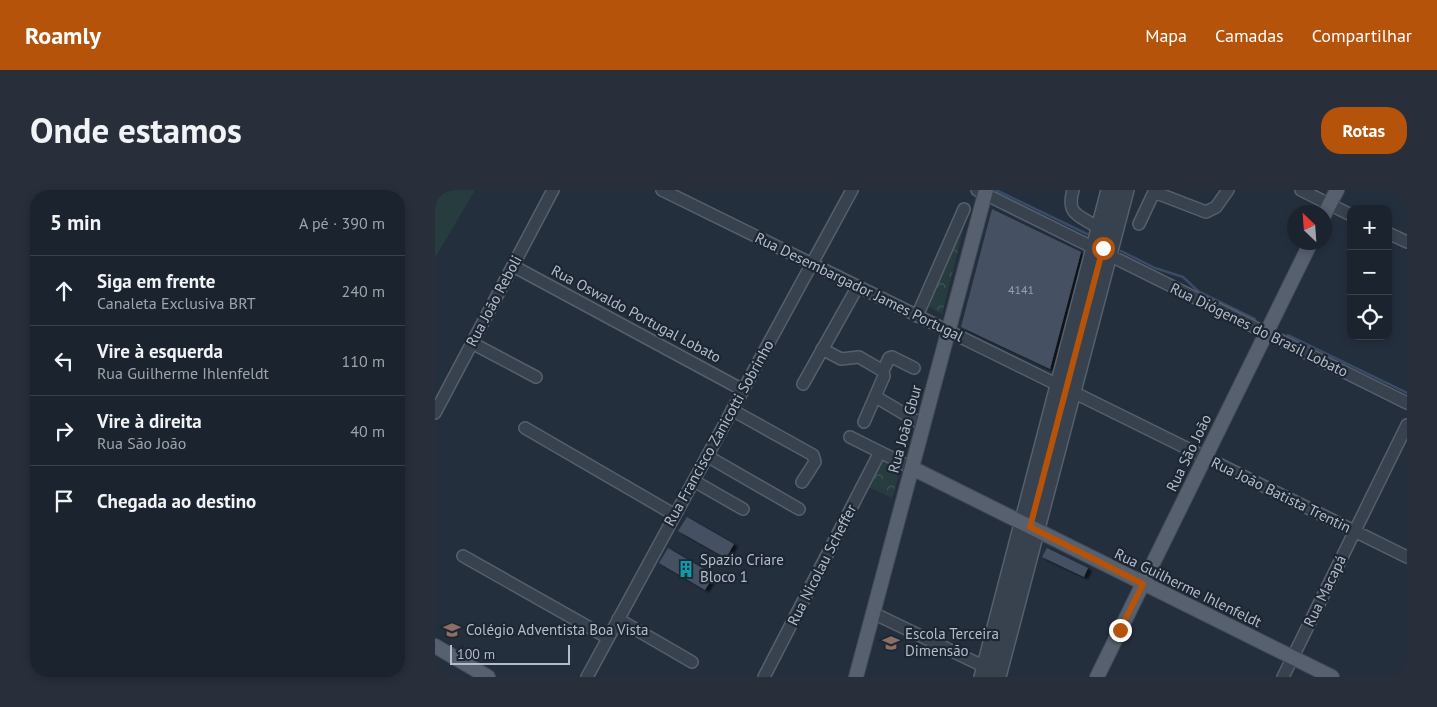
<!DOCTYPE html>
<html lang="pt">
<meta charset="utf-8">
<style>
:root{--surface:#1b232e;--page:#282f3a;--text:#f1f3f6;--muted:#a0a4aa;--line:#39404a;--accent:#b45309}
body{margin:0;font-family:"PT Sans",sans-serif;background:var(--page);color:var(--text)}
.controls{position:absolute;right:15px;top:15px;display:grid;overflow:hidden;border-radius:10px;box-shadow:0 2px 8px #0003}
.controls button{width:45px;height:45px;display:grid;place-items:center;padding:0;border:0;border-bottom:1px solid var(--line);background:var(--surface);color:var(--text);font:25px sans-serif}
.compass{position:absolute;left:852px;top:15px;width:45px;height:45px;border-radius:50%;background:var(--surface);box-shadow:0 2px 8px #0003;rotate:335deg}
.scale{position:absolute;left:15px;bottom:12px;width:120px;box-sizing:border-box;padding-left:5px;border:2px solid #b4bcc9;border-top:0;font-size:14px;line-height:18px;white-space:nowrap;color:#b4bcc9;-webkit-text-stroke:4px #1d2633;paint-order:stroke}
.stop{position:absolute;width:15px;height:15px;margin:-11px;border:4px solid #b45309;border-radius:50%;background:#fff}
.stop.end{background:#b45309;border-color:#fff;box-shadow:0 1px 5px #0008}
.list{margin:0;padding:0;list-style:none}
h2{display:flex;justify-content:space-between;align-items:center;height:65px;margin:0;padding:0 20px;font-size:21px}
h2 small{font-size:16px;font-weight:400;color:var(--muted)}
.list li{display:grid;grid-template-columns:32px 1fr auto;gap:15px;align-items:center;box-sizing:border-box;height:70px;padding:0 20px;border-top:1px solid var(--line)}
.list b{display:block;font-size:19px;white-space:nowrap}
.list p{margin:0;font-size:16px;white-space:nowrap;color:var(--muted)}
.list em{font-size:16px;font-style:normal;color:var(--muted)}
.icon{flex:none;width:28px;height:28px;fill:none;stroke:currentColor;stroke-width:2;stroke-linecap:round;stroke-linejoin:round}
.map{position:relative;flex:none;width:972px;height:487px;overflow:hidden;border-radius:20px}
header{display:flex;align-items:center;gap:30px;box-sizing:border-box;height:70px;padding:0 25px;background:var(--accent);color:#fff}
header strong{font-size:24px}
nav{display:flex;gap:28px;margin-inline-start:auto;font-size:18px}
.intro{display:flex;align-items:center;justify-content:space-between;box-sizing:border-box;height:120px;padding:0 30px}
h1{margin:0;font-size:35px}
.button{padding:12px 22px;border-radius:20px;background:var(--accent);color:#fff;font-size:18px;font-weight:700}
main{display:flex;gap:30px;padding:0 30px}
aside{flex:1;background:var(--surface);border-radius:20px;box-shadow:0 2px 8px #0003}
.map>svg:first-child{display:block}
.park{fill:url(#park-crowns)}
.pitch{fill:#263c3f}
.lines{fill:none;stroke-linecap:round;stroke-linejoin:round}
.stream{stroke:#394c67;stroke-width:2.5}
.building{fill:#455162;filter:url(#shadow)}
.minor-casing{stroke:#565f6c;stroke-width:14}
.major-casing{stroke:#414a57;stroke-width:16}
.minor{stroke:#38414e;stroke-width:11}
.major{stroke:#56606e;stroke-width:14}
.route{stroke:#b45309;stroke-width:6}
.labels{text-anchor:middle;stroke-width:4.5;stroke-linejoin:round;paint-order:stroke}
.number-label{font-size:12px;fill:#98a1af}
.street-label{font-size:15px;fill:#b4bcc9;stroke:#1d2633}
.poi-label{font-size:15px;fill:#b4bcc9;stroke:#1d2633;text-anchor:start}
</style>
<header>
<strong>Roamly</strong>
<nav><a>Mapa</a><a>Camadas</a><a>Compartilhar</a></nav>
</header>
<div class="intro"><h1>Onde estamos</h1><a class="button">Rotas</a></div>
<main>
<aside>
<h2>5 min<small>A pé · 390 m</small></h2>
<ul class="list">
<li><svg class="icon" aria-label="ahead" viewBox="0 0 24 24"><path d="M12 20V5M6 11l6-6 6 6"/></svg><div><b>Siga em frente</b><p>Canaleta Exclusiva BRT</p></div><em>240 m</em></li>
<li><svg class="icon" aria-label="left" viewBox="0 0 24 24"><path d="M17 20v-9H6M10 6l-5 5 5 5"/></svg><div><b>Vire à esquerda</b><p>Rua Guilherme Ihlenfeldt</p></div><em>110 m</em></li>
<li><svg class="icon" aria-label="right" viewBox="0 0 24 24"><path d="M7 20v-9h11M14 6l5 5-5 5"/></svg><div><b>Vire à direita</b><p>Rua São João</p></div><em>40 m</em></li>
<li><svg class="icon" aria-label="arrive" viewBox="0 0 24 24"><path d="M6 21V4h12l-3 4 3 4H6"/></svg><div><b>Chegada ao destino</b></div></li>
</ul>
</aside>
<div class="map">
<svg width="972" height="487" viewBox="0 0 972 487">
<defs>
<pattern id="park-crowns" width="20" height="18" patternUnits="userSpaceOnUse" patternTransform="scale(1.25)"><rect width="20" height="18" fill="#263c3f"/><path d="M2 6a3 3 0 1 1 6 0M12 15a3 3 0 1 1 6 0" fill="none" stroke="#435659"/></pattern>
<filter id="shadow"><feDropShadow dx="4" dy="2.5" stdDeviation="1" flood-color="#0009"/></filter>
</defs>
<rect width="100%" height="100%" fill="#242f3e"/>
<path class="park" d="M531 28 507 124 492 116Z
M446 270 466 278 457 308 432 296Z"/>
<path class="pitch" d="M0 0H40L0 68Z"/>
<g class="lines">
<path class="stream" d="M561 0 652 44
M686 61 720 78 748 87 763 101 820 129
M853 145 972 203"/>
</g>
<path class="building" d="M557 19 646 62 615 179 526 137Z
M252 327 299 354 291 368 243 341Z
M233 358 279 385 270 400 224 373Z
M612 358 653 378 649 387 607 367Z"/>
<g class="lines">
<g class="minor-casing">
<path id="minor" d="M227 0 621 194
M542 0 657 57
M638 0C631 25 644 25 662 37
M866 0 916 25
M719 2 771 22 781 17 793 0
M704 34 720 0
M953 43 972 52
M676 66 972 213
M78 76 308 200
M482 126 529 19
M37 153 101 187
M387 159 406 169 424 167 448 181 449 186 429 232
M448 181 454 168 457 167 479 178
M368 194 423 96
M640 203 972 367
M441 207 488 235
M297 220 378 265 380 272 367 292
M0 223 118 0
M90 238 240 325
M415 247 477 278
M272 266 364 319
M259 291 308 319
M28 366 173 448
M438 423 548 476
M183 429 257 472
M152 487 417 0
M329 487 445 262
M545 487 672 0
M555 487 683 0
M565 487 693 0
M848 487 972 235"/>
</g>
<g class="major-casing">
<path id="major" d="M889 25 902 0
M477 278 897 487
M0 456 53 487
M421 487 551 0
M662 487 876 52"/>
</g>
<use href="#minor" class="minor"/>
<use href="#major" class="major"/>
</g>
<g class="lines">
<path class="route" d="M668 58 595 337 708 394 685 440"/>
</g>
<defs>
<g id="building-bare" transform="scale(1.35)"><path d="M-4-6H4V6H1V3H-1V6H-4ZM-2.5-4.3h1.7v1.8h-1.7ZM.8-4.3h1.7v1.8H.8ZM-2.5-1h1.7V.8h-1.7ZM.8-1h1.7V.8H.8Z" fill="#0f9aa8" stroke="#1d2633" stroke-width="2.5" paint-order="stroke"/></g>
<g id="school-bare" transform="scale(1.35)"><path d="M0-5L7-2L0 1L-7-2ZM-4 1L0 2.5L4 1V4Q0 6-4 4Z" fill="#8d6e63" stroke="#1d2633" stroke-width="2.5" paint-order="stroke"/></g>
</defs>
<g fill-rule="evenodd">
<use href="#building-bare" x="251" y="379"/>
<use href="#school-bare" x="17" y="440"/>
<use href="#school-bare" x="456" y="453"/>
</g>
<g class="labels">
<g class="number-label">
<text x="586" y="104">4141</text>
</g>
<g class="street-label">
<text transform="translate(424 97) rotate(26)" y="5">Rua Desembargador James Portugal</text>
<text transform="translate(59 111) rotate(-62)" y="5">Rua João Reboli</text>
<text transform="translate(201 124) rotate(28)" y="5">Rua Oswaldo Portugal Lobato</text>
<text transform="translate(824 140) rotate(26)" y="5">Rua Diógenes do Brasil Lobato</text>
<text transform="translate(470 239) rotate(-75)" y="5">Rua João Gbur</text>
<text transform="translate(284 243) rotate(-61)" y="5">Rua Francisco Zanicotti Sobrinho</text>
<text transform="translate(754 263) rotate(-64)" y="5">Rua São João</text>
<text transform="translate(846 305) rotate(26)" y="5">Rua João Batista Trentin</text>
<text transform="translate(387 375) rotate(-63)" y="5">Rua Nicolau Scheffer</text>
<text transform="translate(753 398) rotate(26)" y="5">Rua Guilherme Ihlenfeldt</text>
<text transform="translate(890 401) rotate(-64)" y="5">Rua Macapá</text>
</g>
<g class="poi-label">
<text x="265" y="375">Spazio Criare<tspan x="265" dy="17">Bloco 1</tspan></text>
<text x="31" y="445">Colégio Adventista Boa Vista</text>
<text x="470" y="449">Escola Terceira<tspan x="470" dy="17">Dimensão</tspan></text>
</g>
</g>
</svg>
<div class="controls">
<button>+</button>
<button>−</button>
<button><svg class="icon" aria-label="locate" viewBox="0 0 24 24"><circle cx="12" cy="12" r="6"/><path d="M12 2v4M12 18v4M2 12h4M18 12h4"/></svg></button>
</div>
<svg class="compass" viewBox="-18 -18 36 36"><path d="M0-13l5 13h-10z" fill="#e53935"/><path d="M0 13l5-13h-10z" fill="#a0a4aa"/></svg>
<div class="scale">100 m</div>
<div class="stop" style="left:668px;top:58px"></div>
<div class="stop end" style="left:685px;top:440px"></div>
</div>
</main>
